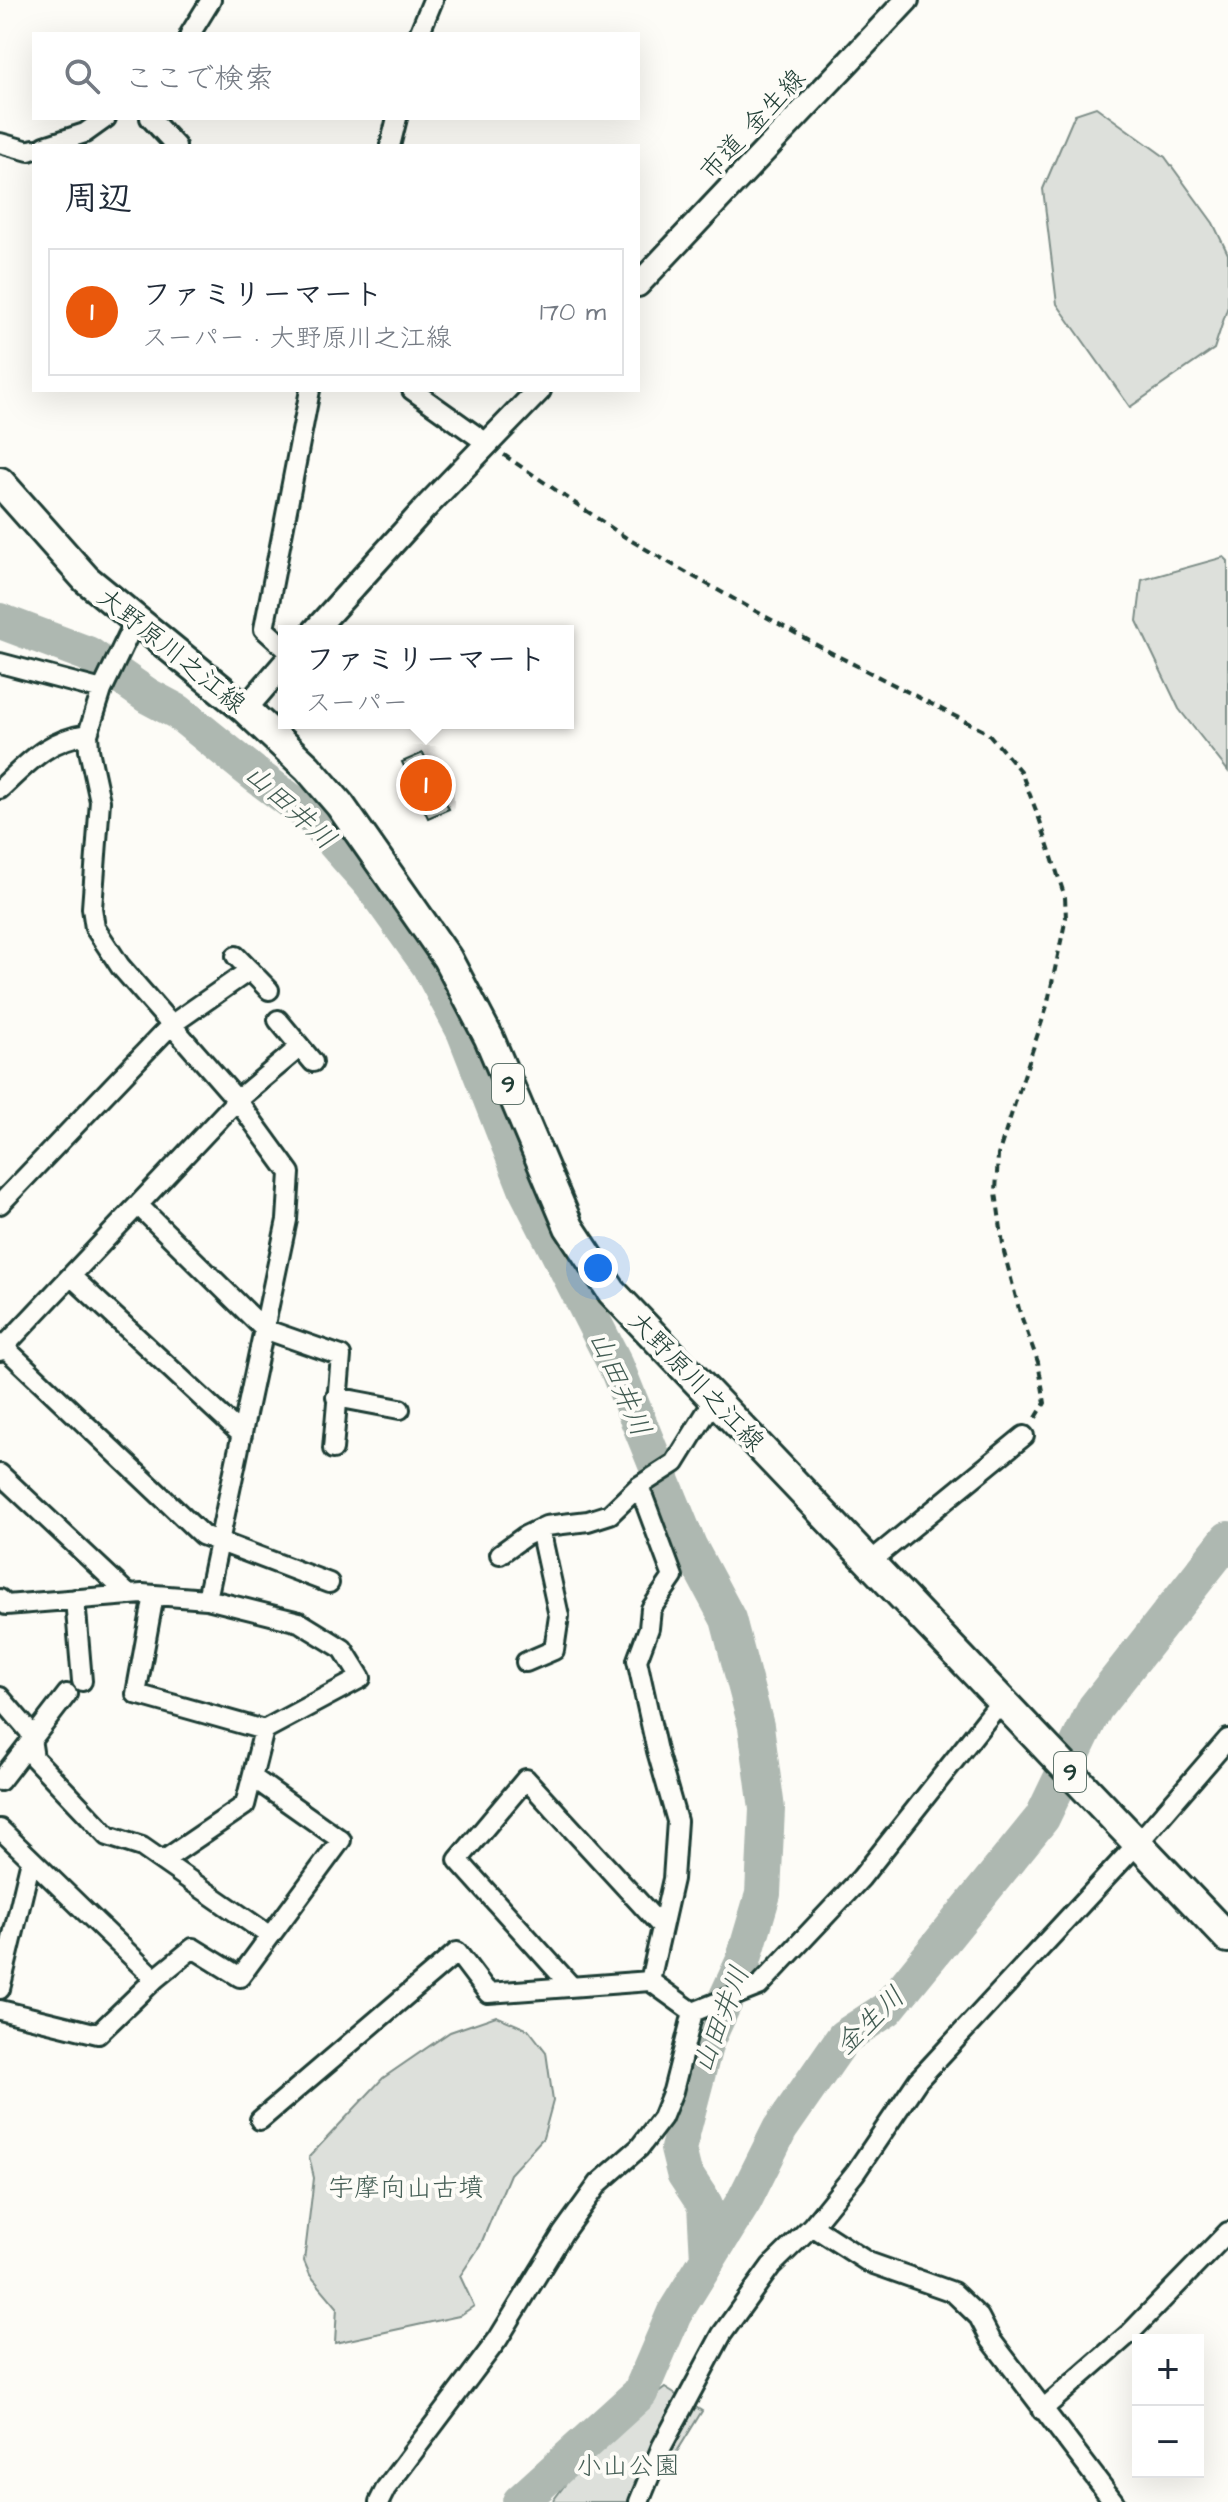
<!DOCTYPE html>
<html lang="ja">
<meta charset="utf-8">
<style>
:root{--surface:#fff;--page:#f6f6f7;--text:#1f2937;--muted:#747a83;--line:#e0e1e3;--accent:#ea580c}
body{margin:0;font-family:"Architects Daughter","Klee One",sans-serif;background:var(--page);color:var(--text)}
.controls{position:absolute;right:24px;bottom:24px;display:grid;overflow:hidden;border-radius:0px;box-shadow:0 8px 32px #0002}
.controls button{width:72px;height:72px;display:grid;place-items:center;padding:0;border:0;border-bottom:2px solid var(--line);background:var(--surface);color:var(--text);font:40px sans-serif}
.you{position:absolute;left:598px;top:1268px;width:28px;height:28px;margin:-20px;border:6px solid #fff;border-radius:50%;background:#1a73e8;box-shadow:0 0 0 12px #1a73e833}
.badge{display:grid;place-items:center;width:52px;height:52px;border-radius:50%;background:var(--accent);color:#fff;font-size:26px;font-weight:700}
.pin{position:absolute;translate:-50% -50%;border:4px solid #fff;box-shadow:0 2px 8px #0006}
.popup{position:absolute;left:278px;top:625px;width:296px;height:104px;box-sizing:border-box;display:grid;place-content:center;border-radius:0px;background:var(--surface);filter:drop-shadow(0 2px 6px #0005);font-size:26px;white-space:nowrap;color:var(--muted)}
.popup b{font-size:30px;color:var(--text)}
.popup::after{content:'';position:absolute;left:50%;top:100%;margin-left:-16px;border:16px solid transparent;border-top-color:var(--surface)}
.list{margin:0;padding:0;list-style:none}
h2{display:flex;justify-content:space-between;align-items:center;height:104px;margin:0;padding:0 32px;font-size:34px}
h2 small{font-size:26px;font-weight:400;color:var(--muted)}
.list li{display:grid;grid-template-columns:52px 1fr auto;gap:24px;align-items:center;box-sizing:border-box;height:128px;margin:0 16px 16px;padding:0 16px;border:2px solid var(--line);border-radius:0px}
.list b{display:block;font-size:30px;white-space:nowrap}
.list p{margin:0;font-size:26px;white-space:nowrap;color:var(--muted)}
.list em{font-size:26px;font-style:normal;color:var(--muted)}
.icon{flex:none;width:44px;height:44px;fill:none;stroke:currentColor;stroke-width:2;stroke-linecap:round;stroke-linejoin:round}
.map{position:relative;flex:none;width:1228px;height:2502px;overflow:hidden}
.search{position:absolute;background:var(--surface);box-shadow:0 8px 32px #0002;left:32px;top:32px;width:608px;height:88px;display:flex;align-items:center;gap:20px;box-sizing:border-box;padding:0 28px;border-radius:0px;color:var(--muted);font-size:30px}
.panel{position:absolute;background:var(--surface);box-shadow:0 8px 32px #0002;left:32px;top:144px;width:608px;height:248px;border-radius:0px}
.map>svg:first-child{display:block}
.green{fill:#dde0db;stroke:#7e8e88;stroke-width:2}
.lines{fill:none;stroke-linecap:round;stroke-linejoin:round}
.river{stroke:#aeb8b1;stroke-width:36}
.building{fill:#c6cdc7;stroke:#1f3d34;stroke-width:2;filter:url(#shadow)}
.minor-casing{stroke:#1f3d34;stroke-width:24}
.tertiary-casing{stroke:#1f3d34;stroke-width:28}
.primary-casing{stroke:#1f3d34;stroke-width:34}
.path{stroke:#1f3d34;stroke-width:4;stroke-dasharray:8 6;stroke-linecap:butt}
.minor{stroke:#fdfcf7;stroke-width:18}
.tertiary{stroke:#fdfcf7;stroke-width:22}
.primary{stroke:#fdfcf7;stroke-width:28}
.labels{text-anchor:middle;stroke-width:8;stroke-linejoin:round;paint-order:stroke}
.shield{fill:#fdfcf7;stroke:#62766e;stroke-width:2}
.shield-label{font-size:24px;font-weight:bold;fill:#1f3d34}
.street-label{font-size:26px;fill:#1f3d34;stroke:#fdfcf7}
.park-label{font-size:26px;fill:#455e55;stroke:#fdfcf7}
.water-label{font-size:28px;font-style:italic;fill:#435c53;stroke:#fdfcf7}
</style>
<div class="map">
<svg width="1228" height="2502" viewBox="0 0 1228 2502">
<defs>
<filter id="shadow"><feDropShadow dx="7" dy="-7" stdDeviation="4" flood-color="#0004"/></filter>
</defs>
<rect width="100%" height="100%" fill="#fdfcf7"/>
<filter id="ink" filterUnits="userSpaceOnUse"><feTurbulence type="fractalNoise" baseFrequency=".0125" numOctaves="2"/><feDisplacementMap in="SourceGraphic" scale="16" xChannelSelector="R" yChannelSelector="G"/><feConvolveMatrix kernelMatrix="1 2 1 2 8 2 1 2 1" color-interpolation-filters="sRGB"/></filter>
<g filter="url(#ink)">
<path class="green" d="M1096 107 1165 157 1213 223 1228 254V306L1214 349 1130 407 1057 304 1043 189 1075 114Z
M1224 557 1228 561V771L1179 709 1137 621 1142 580Z
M496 2016 529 2030 546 2052 553 2101 543 2138 510 2174 480 2246 460 2276 474 2306 459 2316 335 2343 337 2307 310 2275 304 2261 314 2178 309 2157 383 2078 450 2032Z
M665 2388 702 2411 646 2502H552L576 2470 614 2426Z"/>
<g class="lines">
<path class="river" d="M0 621 88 654 148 696 178 712 257 776 311 816 371 884 429 965 464 1031 527 1191 616 1366 689 1546 728 1619 756 1726 767 1809 763 1894 743 1962 706 2042 678 2149 684 2173 705 2205 708 2259
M520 2502 640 2393 674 2314 744 2201 780 2129 844 2037 887 2009 1042 1818 1095 1708 1228 1539"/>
</g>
<path class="building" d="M423 753 449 809 428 818 402 762Z"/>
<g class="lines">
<g class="minor-casing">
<path id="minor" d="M190 34 211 0
M419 34 433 0
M150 118 176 146
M0 143 29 151 34 149
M45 146 85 133 106 118
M390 146 397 118
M412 390 488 444
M284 647 264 629 310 390
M0 663 102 690
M0 789C29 762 47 740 88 734
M236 956 269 990
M278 1020 313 1062
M0 1204 171 1025 250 970
M138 1205 264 1329 341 1356 333 1449
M71 1276 242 1435
M0 1343 202 1535 329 1583
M0 1351 237 1100 120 966 95 928 92 908 100 801 89 750 88 734 102 690 135 621
M336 1397 400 1409
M0 1474 129 1595
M639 1486 673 1577 651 1609 649 1628 637 1660 657 1751 677 1821 673 1879 650 1981
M500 1554 525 1536 546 1526 588 1521 610 1514 639 1486 675 1463 714 1400
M870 1562 1024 1436
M154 1595 136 1694 264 1730
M0 1599 6 1605 142 1594 207 1599 299 1622 343 1649 361 1678 264 1730 245 1805 170 1856
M75 1599 82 1681
M207 1599 287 1220 290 1173 237 1100 300 1047
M526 1662 554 1650 559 1616 540 1529
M0 1697 30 1732 34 1758 108 1836 142 1847 270 1936
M0 1781 67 1694
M0 1829 155 1979
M572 1987 458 1860 526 1779 662 1927
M0 1989 31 1860
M0 2010 98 2034 155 1979 193 1948 240 1977 341 1840 252 1777
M693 2012 759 1986 861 1878 1002 1700
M260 2120 457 1952 488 1993 650 1981 693 2012
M812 2226 868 2262 953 2292 979 2317 991 2340 1114 2502
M1042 2410 1130 2333 1228 2232
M379 2502 386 2488 498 2339 563 2233 599 2183 639 2148 662 2118 673 2091 693 2012
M639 2502 662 2446 722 2334 771 2266 812 2226 855 2173 918 2080 1138 1843 1228 1739"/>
</g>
<g class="tertiary-casing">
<path id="tertiary" d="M638 285 907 0
M314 631 426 507 539 390
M245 709 284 664"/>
</g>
<g class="primary-casing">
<path id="primary" d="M0 482 86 579 245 709 308 768 340 805 447 958 489 1038 569 1227 612 1292 1228 1938"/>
</g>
<path class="path" d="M504 455 625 537 689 574 824 649 988 733 1021 772 1039 818 1065 897 1066 918 1047 1006 998 1155 996 1192 1004 1252 1020 1313 1038 1362 1045 1403 1034 1421"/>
<use href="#minor" class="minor"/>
<use href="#tertiary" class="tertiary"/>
<use href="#primary" class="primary"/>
</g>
</g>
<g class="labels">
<g class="shield">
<rect x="492" y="1064" width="32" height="40" rx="6"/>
<rect x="1054" y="1752" width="32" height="40" rx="6"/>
</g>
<g class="shield-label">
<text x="508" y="1092">9</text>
<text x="1070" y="1780">9</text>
</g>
<g class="street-label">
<text transform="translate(752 124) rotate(-47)" y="9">市道 金生線</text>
<text transform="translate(172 650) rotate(39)" y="9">大野原川之江線</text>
<text transform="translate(697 1381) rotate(46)" y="9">大野原川之江線</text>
</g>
<g class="park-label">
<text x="406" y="2196">宇摩向山古墳</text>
<text x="628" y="2474">小山公園</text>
</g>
<g class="water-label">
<text transform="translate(291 806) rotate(42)" y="10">山田井川</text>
<text transform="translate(621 1383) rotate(66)" y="10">山田井川</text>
<text transform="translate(720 2019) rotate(-69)" y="10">山田井川</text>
<text transform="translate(869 2020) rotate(-44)" y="10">金生川</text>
</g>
</g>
</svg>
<div class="controls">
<button>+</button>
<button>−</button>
</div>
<div class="you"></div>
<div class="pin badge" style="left:426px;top:785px">1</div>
<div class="popup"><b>ファミリーマート</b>スーパー</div>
<div class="search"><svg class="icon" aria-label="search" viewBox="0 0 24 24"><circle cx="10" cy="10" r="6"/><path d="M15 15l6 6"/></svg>ここで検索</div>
<section class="panel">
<h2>周辺<small></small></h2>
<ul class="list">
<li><span class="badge">1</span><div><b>ファミリーマート</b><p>スーパー · 大野原川之江線</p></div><em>170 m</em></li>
</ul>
</section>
</div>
